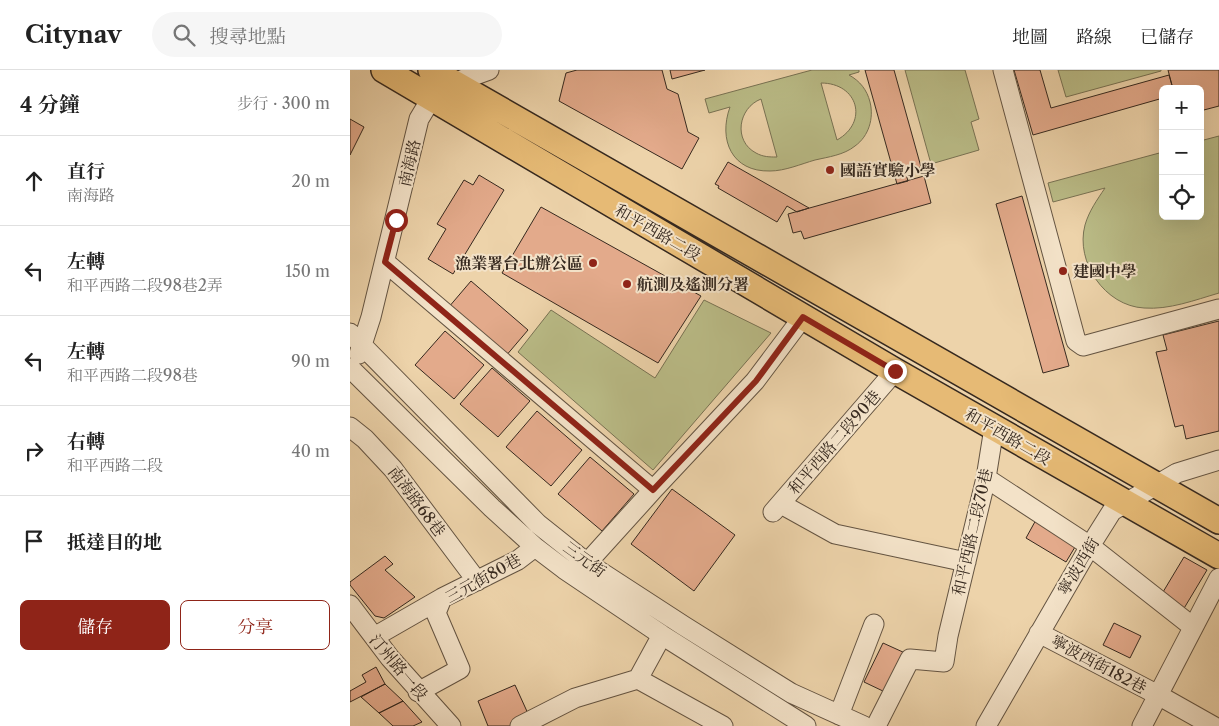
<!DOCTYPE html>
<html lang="zh-TW">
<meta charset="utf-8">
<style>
:root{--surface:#fff;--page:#f6f6f6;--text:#222;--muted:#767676;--line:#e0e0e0;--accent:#8f2418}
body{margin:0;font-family:"Libre Caslon Text","Noto Serif TC",serif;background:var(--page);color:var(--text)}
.controls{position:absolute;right:15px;top:15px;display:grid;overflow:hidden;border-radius:8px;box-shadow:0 5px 20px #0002}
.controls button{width:45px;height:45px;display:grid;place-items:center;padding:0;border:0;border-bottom:1px solid var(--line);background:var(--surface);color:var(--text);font:25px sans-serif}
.stop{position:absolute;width:15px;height:15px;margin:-11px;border:4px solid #8f2418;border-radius:50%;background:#fff}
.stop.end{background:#8f2418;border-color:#fff;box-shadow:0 1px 5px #0008}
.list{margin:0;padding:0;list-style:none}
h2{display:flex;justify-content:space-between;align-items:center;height:65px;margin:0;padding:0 20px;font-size:21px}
h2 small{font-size:16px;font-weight:400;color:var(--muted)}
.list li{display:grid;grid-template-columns:32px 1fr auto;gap:15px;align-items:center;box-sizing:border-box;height:90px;padding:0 20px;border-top:1px solid var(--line)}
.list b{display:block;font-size:19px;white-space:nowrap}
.list p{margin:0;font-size:16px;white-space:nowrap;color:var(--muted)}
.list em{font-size:16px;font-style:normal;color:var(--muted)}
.actions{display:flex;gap:10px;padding:15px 20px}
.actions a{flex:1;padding:11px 0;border:1px solid var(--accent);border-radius:8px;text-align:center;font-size:18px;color:var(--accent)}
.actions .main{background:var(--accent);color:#fff}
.icon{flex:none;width:28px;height:28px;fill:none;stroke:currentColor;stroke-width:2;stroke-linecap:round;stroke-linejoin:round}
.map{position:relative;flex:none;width:869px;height:656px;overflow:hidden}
header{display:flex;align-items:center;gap:30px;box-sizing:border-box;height:70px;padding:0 25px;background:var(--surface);border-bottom:1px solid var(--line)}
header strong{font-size:24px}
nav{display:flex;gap:28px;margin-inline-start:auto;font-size:18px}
.search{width:350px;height:45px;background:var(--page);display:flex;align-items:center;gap:12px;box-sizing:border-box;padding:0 18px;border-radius:28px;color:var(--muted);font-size:19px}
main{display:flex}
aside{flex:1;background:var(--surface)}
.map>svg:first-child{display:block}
.green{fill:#babc87;stroke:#787253;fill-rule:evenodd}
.building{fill:#e3aa8b;stroke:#36291f}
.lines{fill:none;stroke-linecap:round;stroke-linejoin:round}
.minor-casing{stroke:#645442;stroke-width:21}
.major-casing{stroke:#36291f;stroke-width:28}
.minor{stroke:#f3e2c8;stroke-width:19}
.major{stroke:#e6ba75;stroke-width:25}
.route{stroke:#8f2418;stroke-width:6}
.poi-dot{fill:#8f2418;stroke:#f3e2c8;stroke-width:2}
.labels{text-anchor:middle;stroke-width:4;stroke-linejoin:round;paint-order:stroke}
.street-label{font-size:16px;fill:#36291f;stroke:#f3e2c8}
.poi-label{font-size:16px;font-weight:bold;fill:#36291f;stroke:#f3e2c8;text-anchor:start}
</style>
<header>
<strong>Citynav</strong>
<div class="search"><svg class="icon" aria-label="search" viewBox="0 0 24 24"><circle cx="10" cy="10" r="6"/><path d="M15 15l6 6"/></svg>搜尋地點</div>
<nav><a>地圖</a><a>路線</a><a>已儲存</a></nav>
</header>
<main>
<aside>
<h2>4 分鐘<small>步行 · 300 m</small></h2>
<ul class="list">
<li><svg class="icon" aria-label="ahead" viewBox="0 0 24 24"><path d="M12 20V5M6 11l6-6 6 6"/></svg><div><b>直行</b><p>南海路</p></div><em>20 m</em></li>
<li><svg class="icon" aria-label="left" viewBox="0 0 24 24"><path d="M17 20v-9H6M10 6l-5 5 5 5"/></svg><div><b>左轉</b><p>和平西路二段98巷2弄</p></div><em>150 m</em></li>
<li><svg class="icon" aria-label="left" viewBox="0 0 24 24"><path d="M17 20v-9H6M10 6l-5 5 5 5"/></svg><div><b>左轉</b><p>和平西路二段98巷</p></div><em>90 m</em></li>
<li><svg class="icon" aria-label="right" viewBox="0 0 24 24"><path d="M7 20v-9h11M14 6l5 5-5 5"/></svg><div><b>右轉</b><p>和平西路二段</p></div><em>40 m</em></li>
<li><svg class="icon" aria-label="arrive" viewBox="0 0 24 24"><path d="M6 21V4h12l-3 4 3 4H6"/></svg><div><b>抵達目的地</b></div></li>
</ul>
<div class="actions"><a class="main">儲存</a><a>分享</a></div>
</aside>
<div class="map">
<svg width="869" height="656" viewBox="0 0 869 656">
<rect width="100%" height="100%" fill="#edd3aa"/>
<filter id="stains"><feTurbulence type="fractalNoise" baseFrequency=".004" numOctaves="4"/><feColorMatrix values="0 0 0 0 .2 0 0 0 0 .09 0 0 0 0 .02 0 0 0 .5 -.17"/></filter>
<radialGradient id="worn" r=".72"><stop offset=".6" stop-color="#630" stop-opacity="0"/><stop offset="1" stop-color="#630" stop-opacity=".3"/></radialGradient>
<path class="green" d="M462 0H509V2L499 5C510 11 517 20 520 32 524 48 519 66 505 76 494 85 478 87 465 90 451 94 435 101 420 101 382 102 368 70 380 37L359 43 355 29ZM471 13C508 13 519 52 487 70ZM411 29 427 87H426C420 87 413 87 406 83 383 71 388 38 411 29Z
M555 0H615L629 49 621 52 629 80 581 94Z
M708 0H811V1L716 27Z
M869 66V223C845 230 819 240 794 238 755 236 725 192 735 155 739 141 747 130 755 118L703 132 698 113 813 82V146H850V71Z
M354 230 421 263 303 400 168 282 201 240 305 308Z"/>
<path class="building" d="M227 0H312L317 19 328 24 338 62 349 68 332 99 209 31 216 3Z
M320 0H355L322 9Z
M515 0H544L571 97 555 101 558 111 547 114Z
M664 0H690L701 38 819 5 823 19H813V28L683 65Z
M818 0H869V36L850 41V19H823Z
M0 49 14 57 0 85Z
M378 92 459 138 447 142 437 136 427 152 368 118 369 116 365 114Z
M129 105 154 120 103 204 78 189 96 159 87 154 114 110 123 115Z
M574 106 581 133 454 169 451 161 443 163 438 144Z
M672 126 719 296 693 303 646 134Z
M191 137 351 226 308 293 152 203Z
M121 211 178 260 155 287 98 238Z
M869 251V361L836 369 833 355 825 357 806 282 817 280 813 265Z
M95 261 134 295 104 329 65 295Z
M142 298 180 331 148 367 110 334Z
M187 341 232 380 201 416 156 377Z
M240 387 284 424 252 461 208 424Z
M322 419 385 465 344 521 281 474Z
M687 448 728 472 716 492 676 468Z
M35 486 43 494 35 500 65 527 34 548 25 546 0 515V512Z
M834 487 857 500 830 545 807 532Z
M764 553 791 566 780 588 753 575Z
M533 573 555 583 535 622 514 612Z
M26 597 35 614 0 632V621L16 612 12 605Z
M35 614 53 631 29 643 11 627Z
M165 615 180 648 160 656H138L128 631Z
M53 631 72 652 63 656H43L29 643Z"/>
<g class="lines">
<g class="minor-casing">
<path id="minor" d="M653 0 726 271 733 276 869 239
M35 192 303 420
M0 263 188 454 237 493 334 556 441 623 514 656
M9 284 21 247 69 49 81 29 103 13 139 0
M0 298 142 438 185 477 214 499 312 565 456 656
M0 357 15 369 43 399 127 511
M636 408 740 476 843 557
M431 434 485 464 616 492
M423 442 545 301
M237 493 303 420 405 311 453 247
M0 535 40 588 101 656
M689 563 808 625 863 656
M24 567 92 528
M288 609 373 656
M288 609 312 565
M68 622 110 599 86 543 92 528 168 490 185 477
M489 645 524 554
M170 656 225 628 288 609
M526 656 560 589 594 592 598 566 636 408 644 358
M636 656 740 476 762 441 827 403 869 390
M792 656 869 508"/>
</g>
<g class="major-casing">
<path id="major" d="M34 0 545 301 869 486
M81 0 869 451"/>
</g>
<use href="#minor" class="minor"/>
<use href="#major" class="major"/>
</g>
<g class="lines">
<path class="route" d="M46 150 35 192 303 420 406 311 453 247 545 301"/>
</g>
<g class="poi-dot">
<circle cx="480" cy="100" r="5"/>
<circle cx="243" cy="193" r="5"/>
<circle cx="713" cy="201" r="5"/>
<circle cx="277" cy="214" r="5"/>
</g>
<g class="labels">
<g class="street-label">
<text transform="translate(59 93) rotate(-77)" y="6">南海路</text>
<text transform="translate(308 162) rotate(30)" y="6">和平西路二段</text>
<text transform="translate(658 366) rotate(30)" y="6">和平西路二段</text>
<text transform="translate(484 372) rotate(-49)" y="6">和平西路二段90巷</text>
<text transform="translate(67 431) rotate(53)" y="6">南海路68巷</text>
<text transform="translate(622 462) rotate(-77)" y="6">和平西路二段70巷</text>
<text transform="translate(235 489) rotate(36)" y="6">三元街</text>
<text transform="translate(728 496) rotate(-59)" y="6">寧波西街</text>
<text transform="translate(133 508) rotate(-29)" y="6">三元街80巷</text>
<text transform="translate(749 594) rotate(28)" y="6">寧波西街182巷</text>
<text transform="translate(49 597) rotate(50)" y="6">汀州路一段</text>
</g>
<g class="poi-label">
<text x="490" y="106">國語實驗小學</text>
<text x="233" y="199" text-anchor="end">漁業署台北辦公區</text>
<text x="723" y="207">建國中學</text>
<text x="287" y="220">航測及遙測分署</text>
</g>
</g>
<rect width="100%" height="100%" filter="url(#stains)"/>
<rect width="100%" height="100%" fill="url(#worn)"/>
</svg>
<div class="controls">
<button>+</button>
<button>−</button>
<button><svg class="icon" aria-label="locate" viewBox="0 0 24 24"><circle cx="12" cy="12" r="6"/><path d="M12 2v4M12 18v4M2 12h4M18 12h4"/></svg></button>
</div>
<div class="stop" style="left:46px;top:150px"></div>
<div class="stop end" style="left:545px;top:301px"></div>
</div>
</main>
